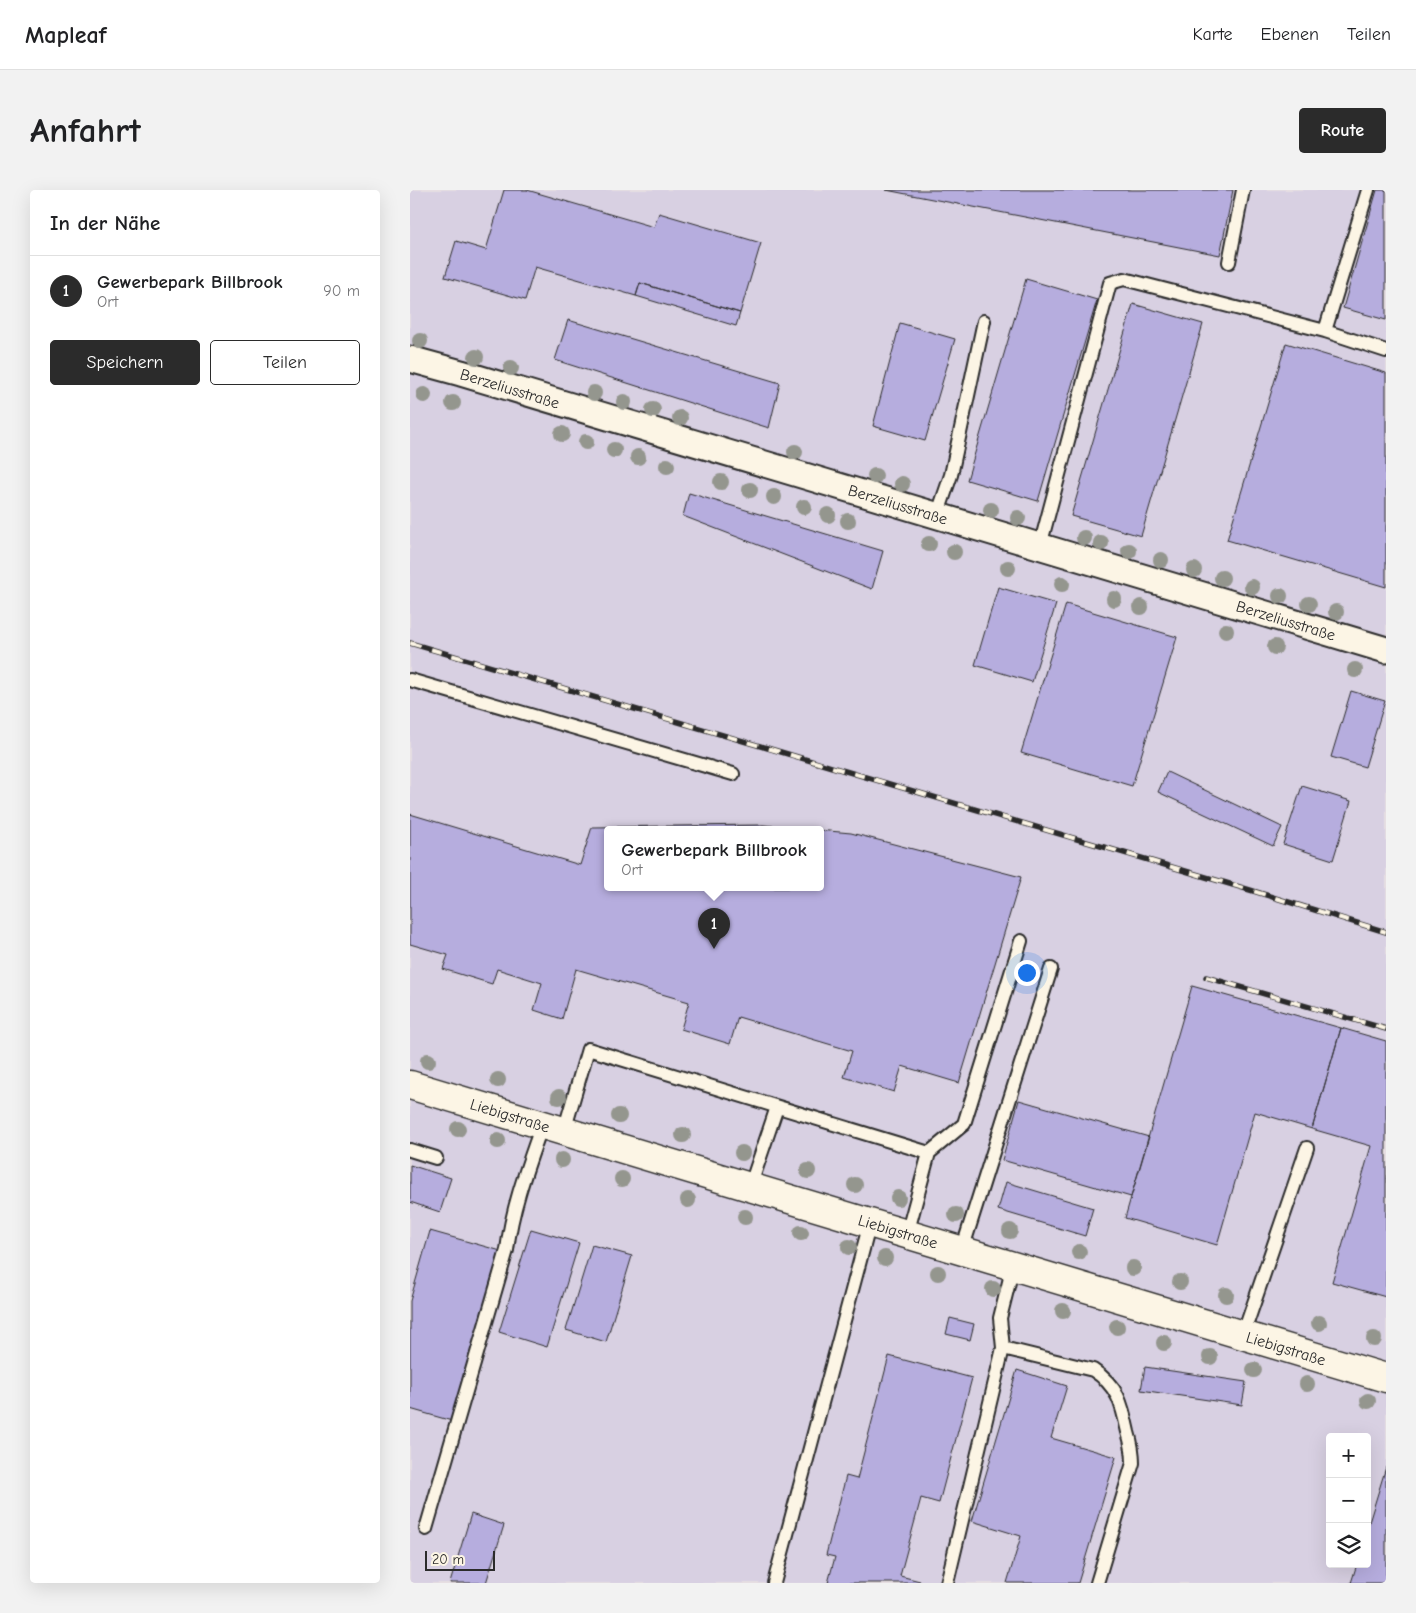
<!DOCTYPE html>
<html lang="de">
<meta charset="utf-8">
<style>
:root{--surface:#fff;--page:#f2f2f2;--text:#202124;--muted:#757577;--line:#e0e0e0;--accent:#2b2b2b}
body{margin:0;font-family:"Comic Neue",sans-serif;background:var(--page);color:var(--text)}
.controls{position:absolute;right:15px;bottom:15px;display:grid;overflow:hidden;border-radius:5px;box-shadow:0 5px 20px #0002}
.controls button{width:45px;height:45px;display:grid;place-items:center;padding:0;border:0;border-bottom:1px solid var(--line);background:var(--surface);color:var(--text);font:25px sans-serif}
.scale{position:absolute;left:15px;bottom:12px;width:70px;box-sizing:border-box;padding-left:5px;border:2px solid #2b2b2b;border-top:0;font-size:14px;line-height:18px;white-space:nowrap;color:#2b2b2b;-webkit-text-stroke:4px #fcf5e5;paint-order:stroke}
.you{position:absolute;left:616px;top:782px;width:18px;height:18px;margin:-12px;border:4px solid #fff;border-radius:50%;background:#1a73e8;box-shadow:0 0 0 8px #1a73e833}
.badge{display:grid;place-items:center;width:32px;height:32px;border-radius:50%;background:var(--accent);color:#fff;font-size:16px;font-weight:700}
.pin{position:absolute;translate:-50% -41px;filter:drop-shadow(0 1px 2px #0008)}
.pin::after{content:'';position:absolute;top:26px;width:18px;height:15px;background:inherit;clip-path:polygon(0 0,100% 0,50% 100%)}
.popup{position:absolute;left:194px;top:636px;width:220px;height:65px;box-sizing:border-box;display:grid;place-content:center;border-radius:5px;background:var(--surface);filter:drop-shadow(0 1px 4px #0005);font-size:16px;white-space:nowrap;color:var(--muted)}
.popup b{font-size:19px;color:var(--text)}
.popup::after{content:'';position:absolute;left:50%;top:100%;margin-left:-10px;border:10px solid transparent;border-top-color:var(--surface)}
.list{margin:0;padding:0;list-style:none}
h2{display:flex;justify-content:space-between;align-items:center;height:65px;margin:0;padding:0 20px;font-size:21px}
h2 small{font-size:16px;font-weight:400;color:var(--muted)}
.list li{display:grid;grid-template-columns:32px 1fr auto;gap:15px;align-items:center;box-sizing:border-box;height:70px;padding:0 20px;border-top:1px solid var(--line)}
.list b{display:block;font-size:19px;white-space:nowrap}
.list p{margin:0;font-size:16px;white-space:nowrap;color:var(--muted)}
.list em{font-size:16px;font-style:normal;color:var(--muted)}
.actions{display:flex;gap:10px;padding:15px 20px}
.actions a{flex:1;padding:11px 0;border:1px solid var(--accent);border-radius:5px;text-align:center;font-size:18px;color:var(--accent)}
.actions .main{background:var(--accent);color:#fff}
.icon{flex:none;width:28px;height:28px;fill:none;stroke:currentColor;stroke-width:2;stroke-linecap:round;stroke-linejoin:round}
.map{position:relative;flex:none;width:976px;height:1393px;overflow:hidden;border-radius:5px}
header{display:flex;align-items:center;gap:30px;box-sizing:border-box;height:70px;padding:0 25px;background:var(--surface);border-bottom:1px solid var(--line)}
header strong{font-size:24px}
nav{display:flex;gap:28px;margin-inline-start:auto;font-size:18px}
.intro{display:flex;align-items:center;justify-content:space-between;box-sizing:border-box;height:120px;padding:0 30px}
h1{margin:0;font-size:35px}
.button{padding:12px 22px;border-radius:5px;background:var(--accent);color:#fff;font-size:18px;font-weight:700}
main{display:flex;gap:30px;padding:0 30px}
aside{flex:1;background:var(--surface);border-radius:5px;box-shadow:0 5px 20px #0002}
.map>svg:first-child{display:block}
.built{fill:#d8d0e2;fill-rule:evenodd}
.building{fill:#b6adde;stroke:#2b2b2b;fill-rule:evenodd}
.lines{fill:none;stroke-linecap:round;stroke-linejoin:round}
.service-casing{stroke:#2b2b2b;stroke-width:16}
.minor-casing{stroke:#2b2b2b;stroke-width:29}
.secondary-casing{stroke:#2b2b2b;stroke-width:31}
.service{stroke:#fcf5e5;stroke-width:12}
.minor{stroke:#fcf5e5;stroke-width:25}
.secondary{stroke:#fcf5e5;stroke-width:28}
.rail-casing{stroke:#2b2b2b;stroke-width:5.5}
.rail{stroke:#fcf5e5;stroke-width:4;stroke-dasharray:11;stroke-linecap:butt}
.tree{fill:#94968e}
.labels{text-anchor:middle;stroke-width:4.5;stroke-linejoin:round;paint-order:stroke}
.street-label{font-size:16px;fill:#2b2b2b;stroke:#fcf5e5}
</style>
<header>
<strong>Mapleaf</strong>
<nav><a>Karte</a><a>Ebenen</a><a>Teilen</a></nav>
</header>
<div class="intro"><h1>Anfahrt</h1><a class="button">Route</a></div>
<main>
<aside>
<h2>In der Nähe<small></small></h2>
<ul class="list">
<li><span class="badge">1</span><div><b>Gewerbepark Billbrook</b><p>Ort</p></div><em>90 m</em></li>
</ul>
<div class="actions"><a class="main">Speichern</a><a>Teilen</a></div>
</aside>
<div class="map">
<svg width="976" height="1393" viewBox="0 0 976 1393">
<rect width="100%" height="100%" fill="#e7dfe3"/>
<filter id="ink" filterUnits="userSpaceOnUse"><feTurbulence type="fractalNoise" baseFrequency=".02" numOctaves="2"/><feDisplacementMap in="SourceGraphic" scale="10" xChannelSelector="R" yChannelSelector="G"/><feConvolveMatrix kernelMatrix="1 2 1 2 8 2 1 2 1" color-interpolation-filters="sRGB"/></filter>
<g filter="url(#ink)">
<path class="built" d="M0 0H976V1393H0ZM198 640H410V698H198ZM920 1247H957V1374H920Z"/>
<path class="building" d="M94 0H117L244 37 249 23 351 53 330 123 230 93 226 106 125 77 115 110 35 87 46 51 76 60Z
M476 0H823L810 65Z
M967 0H976V130L933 118Z
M616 89 687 110 628 311 557 290Z
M230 93 330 123 326 136 226 106Z
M723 114 793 134 731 346 661 326Z
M158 130 370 193 359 238 145 170Z
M490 133 545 149 515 251 463 236Z
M876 153 976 183V397L817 350Z
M279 303 473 361 462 399 273 326Z
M588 397 646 414 622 492 565 475Z
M656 414 767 447 722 596 611 563Z
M941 501 975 511 955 577 921 567Z
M757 582 872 637 863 656 748 602Z
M892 596 941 611 923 670 873 654Z
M0 624 170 675 182 637 353 635 441 643 611 687 549 893 492 876 484 902 434 887 442 861 328 827 320 854 271 839 279 812 166 779 152 829 124 820 132 793 87 779 82 794 33 779 38 765 0 754ZM198 640H410V698H198Z
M782 796 931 838 902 939 845 922 807 1055 715 1028Z
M931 838 976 851V1107L922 1092 961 956 902 939Z
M609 910 739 947 721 1007 592 970Z
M0 975 41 988 30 1022 0 1012Z
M596 992 683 1018 675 1046 588 1020Z
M121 1039 169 1053 137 1157 89 1142Z
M20 1041 91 1061 42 1231 0 1219V1111Z
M182 1055 222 1066 196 1152 156 1140Z
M540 1128 564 1134 560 1150 536 1144Z
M479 1166 562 1188 529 1313 511 1308 490 1386 510 1391 509 1393H418L425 1367 416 1365 436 1286 447 1289Z
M735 1177 836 1192 832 1215 731 1200Z
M607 1180 657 1196 641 1248 706 1267 668 1393H597L611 1346 562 1331Z
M976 1277V1393H941L947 1374H957V1339Z
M61 1324 94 1335 76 1393H40Z"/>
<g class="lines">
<g class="service-casing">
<path id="service" d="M819 72 833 0
M915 141 958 0
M527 326 541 285 574 131
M630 356 700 93 714 89 915 141 976 161
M0 490 323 584
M154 941 178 859 519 963
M0 960 26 968
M340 997 367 917
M497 1044 519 963 554 934 611 751
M552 1060 641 779
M833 1145 897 958
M593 1158 683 1180C708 1196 712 1214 718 1242 721 1252 723 1262 723 1273L687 1393
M16 1339 97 1060C102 1017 118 975 132 935
M364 1393 460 1033
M537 1393 593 1158 590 1128 603 1076"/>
</g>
<g class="minor-casing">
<path id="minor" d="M0 169 51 183 976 460"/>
</g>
<g class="secondary-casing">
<path id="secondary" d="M0 895 976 1188"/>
</g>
<use href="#service" class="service"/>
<use href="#minor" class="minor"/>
<use href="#secondary" class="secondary"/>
<g class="rail-casing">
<path id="rail" d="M0 453 840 700 976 742
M796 787 976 839"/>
</g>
<use href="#rail" class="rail"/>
</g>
<g class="tree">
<circle cx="10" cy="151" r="8"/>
<circle cx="66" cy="167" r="8"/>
<circle cx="101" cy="178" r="8"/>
<circle cx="184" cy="203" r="8"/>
<circle cx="14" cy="205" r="8"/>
<circle cx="214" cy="212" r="8"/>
<circle cx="43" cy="213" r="8"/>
<circle cx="243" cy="220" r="8"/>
<circle cx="270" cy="228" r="8"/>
<circle cx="152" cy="244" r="8"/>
<circle cx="176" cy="252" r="8"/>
<circle cx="204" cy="260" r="8"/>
<circle cx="385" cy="262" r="8"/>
<circle cx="228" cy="267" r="8"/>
<circle cx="257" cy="276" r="8"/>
<circle cx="465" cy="286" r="8"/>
<circle cx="311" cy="292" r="8"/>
<circle cx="492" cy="294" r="8"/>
<circle cx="340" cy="300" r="8"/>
<circle cx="364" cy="307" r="8"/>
<circle cx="394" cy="317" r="8"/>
<circle cx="581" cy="320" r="8"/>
<circle cx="418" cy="325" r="8"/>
<circle cx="608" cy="328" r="8"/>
<circle cx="438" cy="331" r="8"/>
<circle cx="674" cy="348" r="8"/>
<circle cx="691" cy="353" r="8"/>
<circle cx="519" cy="354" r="8"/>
<circle cx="719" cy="361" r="8"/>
<circle cx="544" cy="362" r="8"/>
<circle cx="751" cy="370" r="8"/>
<circle cx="598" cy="378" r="8"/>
<circle cx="784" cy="380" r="8"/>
<circle cx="812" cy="388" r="8"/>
<circle cx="652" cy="394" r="8"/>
<circle cx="842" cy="397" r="8"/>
<circle cx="870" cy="406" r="8"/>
<circle cx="704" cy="409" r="8"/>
<circle cx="899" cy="414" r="8"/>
<circle cx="731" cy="417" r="8"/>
<circle cx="926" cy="422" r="8"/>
<circle cx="816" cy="441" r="8"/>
<circle cx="865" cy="457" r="8"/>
<circle cx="945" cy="480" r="8"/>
<circle cx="18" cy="871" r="8"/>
<circle cx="88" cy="890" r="8"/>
<circle cx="149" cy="907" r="8"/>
<circle cx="209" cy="926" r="8"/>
<circle cx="48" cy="939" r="8"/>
<circle cx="273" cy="945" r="8"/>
<circle cx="88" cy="951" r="8"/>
<circle cx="332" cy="963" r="8"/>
<circle cx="152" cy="970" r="8"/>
<circle cx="398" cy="981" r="8"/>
<circle cx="212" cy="989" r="8"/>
<circle cx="445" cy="995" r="8"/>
<circle cx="488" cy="1008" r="8"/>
<circle cx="278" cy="1010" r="8"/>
<circle cx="546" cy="1025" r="8"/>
<circle cx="335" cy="1027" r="8"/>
<circle cx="600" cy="1041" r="8"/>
<circle cx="391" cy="1043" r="8"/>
<circle cx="439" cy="1057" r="8"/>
<circle cx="669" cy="1062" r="8"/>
<circle cx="475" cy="1068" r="8"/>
<circle cx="723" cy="1078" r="8"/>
<circle cx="528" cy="1083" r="8"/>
<circle cx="770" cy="1092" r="8"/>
<circle cx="583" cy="1099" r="8"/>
<circle cx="816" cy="1105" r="8"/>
<circle cx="653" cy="1121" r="8"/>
<circle cx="909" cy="1133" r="8"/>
<circle cx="707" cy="1137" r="8"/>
<circle cx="964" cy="1149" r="8"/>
<circle cx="754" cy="1153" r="8"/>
<circle cx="800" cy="1167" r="8"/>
<circle cx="844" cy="1180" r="8"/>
<circle cx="897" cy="1194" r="8"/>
<circle cx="958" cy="1211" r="8"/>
</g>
</g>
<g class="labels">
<g class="street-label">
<text transform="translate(100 198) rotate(17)" y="6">Berzeliusstraße</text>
<text transform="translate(488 314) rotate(17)" y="6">Berzeliusstraße</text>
<text transform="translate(876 430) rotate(17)" y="6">Berzeliusstraße</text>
<text transform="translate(100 925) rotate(17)" y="6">Liebigstraße</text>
<text transform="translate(488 1041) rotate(17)" y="6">Liebigstraße</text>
<text transform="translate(876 1158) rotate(17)" y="6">Liebigstraße</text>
</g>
</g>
</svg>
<div class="controls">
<button>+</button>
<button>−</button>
<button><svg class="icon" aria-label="layers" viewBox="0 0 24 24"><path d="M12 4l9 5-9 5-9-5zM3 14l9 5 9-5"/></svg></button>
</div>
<div class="scale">20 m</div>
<div class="you"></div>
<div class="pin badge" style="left:304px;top:759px">1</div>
<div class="popup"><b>Gewerbepark Billbrook</b>Ort</div>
</div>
</main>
